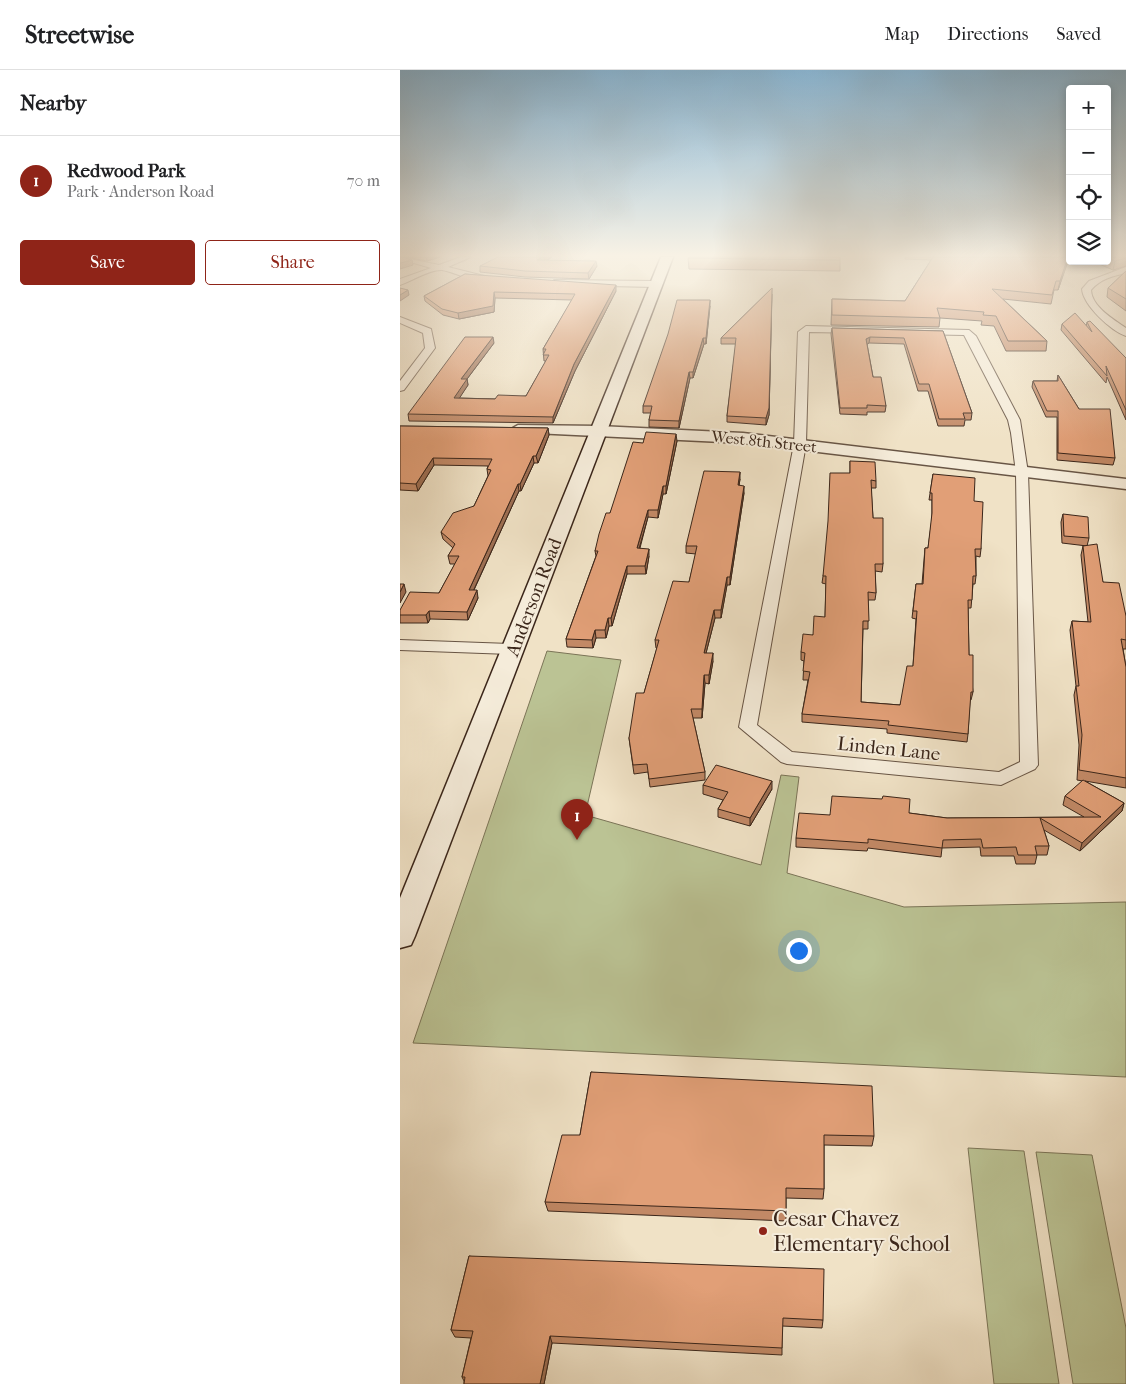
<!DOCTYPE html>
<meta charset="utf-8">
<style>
:root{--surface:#fff;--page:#f6f6f6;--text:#202124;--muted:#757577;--line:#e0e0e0;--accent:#8f2418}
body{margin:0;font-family:"IM FELL French Canon",serif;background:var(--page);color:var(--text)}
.controls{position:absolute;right:15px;top:15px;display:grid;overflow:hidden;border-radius:5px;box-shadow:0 2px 8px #0003}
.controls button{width:45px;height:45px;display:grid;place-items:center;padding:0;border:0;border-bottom:1px solid var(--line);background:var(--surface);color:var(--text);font:25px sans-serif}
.you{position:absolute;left:398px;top:880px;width:18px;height:18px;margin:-12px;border:4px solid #fff;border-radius:50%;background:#1a73e8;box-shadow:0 0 0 8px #1a73e833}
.badge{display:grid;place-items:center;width:32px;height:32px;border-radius:50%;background:var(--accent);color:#fff;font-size:16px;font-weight:700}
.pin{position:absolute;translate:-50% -41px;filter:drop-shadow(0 1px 2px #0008)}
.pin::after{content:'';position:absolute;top:26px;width:18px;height:15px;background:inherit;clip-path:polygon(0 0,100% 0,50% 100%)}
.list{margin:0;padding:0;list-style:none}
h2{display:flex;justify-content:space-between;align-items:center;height:65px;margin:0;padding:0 20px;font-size:21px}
h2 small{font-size:16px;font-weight:400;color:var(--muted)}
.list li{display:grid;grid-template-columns:32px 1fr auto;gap:15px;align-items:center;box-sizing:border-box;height:90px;padding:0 20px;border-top:1px solid var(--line)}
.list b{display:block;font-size:19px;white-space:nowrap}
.list p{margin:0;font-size:16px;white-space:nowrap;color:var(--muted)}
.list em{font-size:16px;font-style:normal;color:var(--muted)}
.actions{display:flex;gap:10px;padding:15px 20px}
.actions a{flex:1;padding:11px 0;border:1px solid var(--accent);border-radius:5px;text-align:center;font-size:18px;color:var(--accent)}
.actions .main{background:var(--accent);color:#fff}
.icon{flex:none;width:28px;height:28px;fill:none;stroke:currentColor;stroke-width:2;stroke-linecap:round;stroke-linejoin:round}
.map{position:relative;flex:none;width:726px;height:1314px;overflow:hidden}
header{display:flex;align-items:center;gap:30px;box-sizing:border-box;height:70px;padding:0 25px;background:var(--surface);border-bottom:1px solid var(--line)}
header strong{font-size:24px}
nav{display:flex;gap:28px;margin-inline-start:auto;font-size:18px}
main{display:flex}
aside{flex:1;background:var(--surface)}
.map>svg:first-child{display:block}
.green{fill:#bbc394;stroke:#7b7457}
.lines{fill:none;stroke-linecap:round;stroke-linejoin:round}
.minor-casing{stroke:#685545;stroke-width:2}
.tertiary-casing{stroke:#685545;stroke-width:3}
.secondary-casing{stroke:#3b261a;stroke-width:3}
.minor{fill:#f5ecda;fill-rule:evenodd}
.tertiary{fill:#f5ecda;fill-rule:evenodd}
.secondary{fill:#f5ecda;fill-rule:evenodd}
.wall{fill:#c28966;stroke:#3b261a}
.shaded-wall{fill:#9e6f53;stroke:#3b261a}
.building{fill:#e19f77;stroke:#3b261a}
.poi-dot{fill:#8f2418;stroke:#f5ecda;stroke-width:2}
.labels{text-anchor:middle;stroke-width:4;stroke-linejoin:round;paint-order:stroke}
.far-street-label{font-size:16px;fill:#3b261a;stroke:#f5ecda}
.street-label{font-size:19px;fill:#3b261a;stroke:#f5ecda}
.near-poi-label{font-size:22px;fill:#3b261a;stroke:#f5ecda;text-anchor:start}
</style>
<header>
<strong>Streetwise</strong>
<nav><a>Map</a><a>Directions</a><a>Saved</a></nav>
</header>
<main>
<aside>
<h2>Nearby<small></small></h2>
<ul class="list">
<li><span class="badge">1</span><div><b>Redwood Park</b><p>Park · Anderson Road</p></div><em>70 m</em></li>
</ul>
<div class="actions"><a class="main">Save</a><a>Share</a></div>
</aside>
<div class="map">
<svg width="726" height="1314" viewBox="0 0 726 1314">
<rect width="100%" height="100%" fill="#f0e2c6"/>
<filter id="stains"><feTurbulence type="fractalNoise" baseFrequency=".004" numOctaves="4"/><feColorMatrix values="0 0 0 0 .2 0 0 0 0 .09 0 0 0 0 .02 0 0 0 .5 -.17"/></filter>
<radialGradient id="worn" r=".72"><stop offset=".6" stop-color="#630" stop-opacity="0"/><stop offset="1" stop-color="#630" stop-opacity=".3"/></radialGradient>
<path class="green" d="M147 581 221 590 185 745 361 795 381 705 399 707 387 803 504 837 726 832V1007L13 973Z
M568 1078 624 1081 659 1314H594Z
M636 1082 692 1085 726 1258V1314H673Z"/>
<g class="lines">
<g class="minor-casing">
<path id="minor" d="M0 187 39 195 61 187H71L48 197 92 208C80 217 56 202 42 200 30 199 12 211 0 215V209L31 198 0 189Z
M726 197V203C713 206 700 209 691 220 692 237 713 249 726 258V266C711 261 683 235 682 219L689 211Z
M154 210 256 211 260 214 256 217 157 215 153 212Z
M0 247 31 259 35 278 4 320 0 321V311L25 278 23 263 0 253Z
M406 256 569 260 576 266 620 350 622 363 628 403 638 695 635 699 601 715 387 694 381 692 339 657 394 374 398 262ZM409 262 564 265 608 350 611 363 616 403 620 692 599 702 392 682 357 655 406 374Z
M0 570 113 574 121 579 113 584 0 580Z"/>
</g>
<g class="tertiary-casing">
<path id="tertiary" d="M118 355 199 356 343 363 726 409V419L343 373 113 362 111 359Z"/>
</g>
<g class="secondary-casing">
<path id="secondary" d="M261 187H273L15 866 11 875 0 878V828Z"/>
</g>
<use href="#minor" class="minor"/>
<use href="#tertiary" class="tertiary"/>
<use href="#secondary" class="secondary"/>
</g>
<path class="wall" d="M5 187H40L27 191Z
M152 187 147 190 197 196 189 209 125 207 80 202V196Z
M505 187H670V191H668L658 220H654L651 234 603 229 647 271 646 281H606L594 256 581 255 582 251 540 248 539 257 431 255 432 229 505 231 531 190 505 189Z
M707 187H726V196L713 200 692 191H677H707Z
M288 188 440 190V201L289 199Z
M726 201V241L707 227 708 218Z
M65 204 216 221 175 301 153 353 9 351 8 344 94 273 67 309 68 315 59 328 95 329 126 326 146 291H144L143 279 172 230 95 228 94 242 59 249 43 245 25 231 24 226Z
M372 218 369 345 366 355 327 352V346L336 274H321V268Z
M310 236 306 274H304L293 308H290L279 358 249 357V350L251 343H243V336Z
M687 252 726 288V350L707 307 706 313 661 260 662 254 686 257Z
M432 258 543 261 572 343 571 350H565L564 356H538L528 321H518L504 274 469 273 467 274 473 307 486 336 485 342H467V345L440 344 431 264Z
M658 305 679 339 715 388 713 395 657 390V347H646L632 317 633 311H657Z
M0 356 148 358 149 365 138 393H134L121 421H119L74 520 78 528 68 550 30 549 28 553H0V540L39 523 55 494H50L48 486 53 478 43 469 41 462 74 436 88 406 87 399 88 396 34 395 18 421 0 420Z
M277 371 266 424H263L258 448 248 447 240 478 249 486 246 504H227L212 556H209L206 568H196L193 578 167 577 166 569 196 486 195 481 210 443 243 373Z
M450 391 476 411V418H471L473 448 483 494 482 502 475 501 476 523 475 530H468V559H463L461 632 500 635 513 596 516 549 512 548 516 514H522L525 478H528L532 449V430H529L533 404 574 431 581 479 580 487 576 486V506L575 514H573L571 538H568L569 585 573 622 571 630H570L568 664 567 672 487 663V659L402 652V644L408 610H403L404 591 401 590V582L425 547 426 514 422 513 423 506 450 403Z
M340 409 339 415 344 423 330 515H327L321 548H315L306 583 313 591 309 614 305 613 302 648H293L305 702V710L250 717 248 702 234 704 229 668 244 623 257 578H256L255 570 289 512 296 484 286 483V476Z
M663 444 689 468 687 476 703 512 726 546V579H723L726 597V718L685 711 724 733 722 741 680 781 644 760 649 776 647 785H637L635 794H616L614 786H581L580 777 542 778 541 787 468 778 467 781 396 777V768L430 745 509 743 547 748 684 747 663 735 665 726 683 711 677 710 679 675 674 625 676 616 670 560 672 551 688 552 681 485 683 476H687L662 473 661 452Z
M303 715 372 719 350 756 318 747V739L323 730 303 724Z
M191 1002 474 1066 472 1076 424 1075V1119L423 1129 386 1128V1151L148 1141 145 1132 180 1065Z
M69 1186 423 1250 422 1258 382 1256V1285L152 1273 144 1314H64V1311L62 1307 71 1268 55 1267 51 1260Z"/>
<path class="shaded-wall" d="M26 187H40L27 191Z
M142 187H152L138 195 137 190Z
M668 187H669L668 191 658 220 660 211Z
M726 188V196L713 200 715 191Z
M12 190 13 195 0 199V193Z
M196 191 197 196 189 209 188 203Z
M216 215V221L175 301 153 353V347L174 294Z
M8 220 9 225 0 231V225Z
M94 222 95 228 94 242 59 249 58 243Z
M372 224 369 345 366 355V348Z
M310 230V236L306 274V268Z
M93 267 94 273 67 309 68 315 55 335 54 328 61 309Z
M470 267 469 273 466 275V269Z
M303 268 304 274 293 308V302Z
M289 302 290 308 279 358V351Z
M148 358 149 365 138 393 136 386Z
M276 364 277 371 266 424V416Z
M133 386 134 393 121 421 120 414Z
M33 388 34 395 18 421 16 414Z
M340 402V409L338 423V415Z
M118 414 119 421 70 528 69 520Z
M263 416V424L258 448V440Z
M344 416V423L330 515V507Z
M248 440V447L237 486V478Z
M249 479V486L246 504 245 496Z
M227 496V504L212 556 211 548Z
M327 507V515L321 548V540Z
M4 514 6 522 0 533V522Z
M77 520 78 528 68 550 67 542Z
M314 540 315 548 304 591V583Z
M29 541 30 549 28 553 26 545Z
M208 548 209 556 206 568 205 560Z
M195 560 196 568 193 578 192 570Z
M313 583V591L309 614V605Z
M304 605 305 613 302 648V639Z
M372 711V719L350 756V748Z
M724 733 722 741 680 781 682 773Z
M150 1266 152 1273 144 1314H140Z"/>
<path class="building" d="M0 187H2L12 190 0 193Z
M98 187H142L137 190 196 191 188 203 125 201 80 196Z
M289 187H440V190L288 188Z
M533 187H668L660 211H656L652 225 592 219 647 271H608L596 246 583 245 584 242 537 238 540 248 432 245V229L505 231Z
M707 187H726V188L715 191 707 188Z
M726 201V229L708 218Z
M65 204 216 215 174 294 153 347 8 344 65 267H93L61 309H67L54 328 95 329 98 325 126 326 149 285H143L146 279H143L175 224 94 222 93 236 58 243 42 239 24 226Z
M0 218 8 220 0 225Z
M372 218 369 338 366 348 327 346 336 268H321Z
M277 230H310L306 268H303L293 302H289L279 351 249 350 252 336H243L268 264Z
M675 243 692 262 687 252 690 251 726 288V340L706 296 707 306 662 254Z
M432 258 543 261 572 343H563L565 349H539L529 314H519L504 268 470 267 466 269 473 307H481L486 336 467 335V338H440Z
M658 305 679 339H710L715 388 658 383V341H647L633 311H658Z
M0 356 148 358 136 386H133L120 414H118L69 520H77L67 542 29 541 26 545H0V540L10 522 39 523 59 486H48L55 474 41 462 53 443 74 436 91 400 87 399 92 389 33 388 16 414 0 413Z
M246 362 276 364 266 416H263L258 440H248L237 478 249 479 245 496H227L211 548H208L205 560H195L192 570 166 569 198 481H195L199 464 206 443H210L233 372 243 373Z
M450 391 475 392 476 411 471 410 473 448H483V494H475L476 523 468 522 469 551H463L461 632 500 635 507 596H513L517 541H513L516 514H523L525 478H528L532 443V423H530L533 404 575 408 574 431 583 432 581 479H575L576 506H573L572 530H568L569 585H573V622H571L568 664 488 655 489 651 402 644 410 602 403 601 405 583 401 582 403 564 413 565 414 546 425 547 426 506H423L428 451 430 403H450Z
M304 401 340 402 338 415 344 416 330 507H327L321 540H314L304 583H313L309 605H304L302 639H291L305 702 249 709 247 694 233 695 229 668 236 623H244L259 570H255L273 511 289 512 297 476H286Z
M663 444 688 447 689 468 664 466Z
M697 474 703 512 719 513 726 546V570L721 569 726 597V708L679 700 682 665 676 616H679L672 551 691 552 683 476Z
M0 514H4L0 522Z
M316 695 372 711 350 748 318 739 328 722 303 715Z
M683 710 724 733 682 773 640 748 649 776H635L637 785H618L616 777 583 778 581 769 543 770 542 778 468 769V773L396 768 399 743 430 745 432 726 482 729 483 726 510 729 509 743 547 748 701 747 665 726Z
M191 1002 472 1016 474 1066 424 1065V1119L386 1118V1141L145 1132 162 1065H180Z
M69 1186 424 1199 423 1250 383 1248 382 1278 150 1266 140 1314H64L65 1307H62L73 1261 51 1260Z"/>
<linearGradient id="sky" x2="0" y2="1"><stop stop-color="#89b7d6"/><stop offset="0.5" stop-color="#f8f2e5"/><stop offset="1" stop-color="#f8f2e5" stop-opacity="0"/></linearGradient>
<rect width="726" height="371" fill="url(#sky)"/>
<circle class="poi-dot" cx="363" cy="1161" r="5"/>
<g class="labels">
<g class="far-street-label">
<text transform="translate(364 371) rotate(6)" y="6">West 8th Street</text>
</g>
<g class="street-label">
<text transform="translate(133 527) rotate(-69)" y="7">Anderson Road</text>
<text transform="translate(489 678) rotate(6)" y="7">Linden Lane</text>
</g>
<g class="near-poi-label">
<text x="373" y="1156">Cesar Chavez<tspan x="373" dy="25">Elementary School</tspan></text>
</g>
</g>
<rect width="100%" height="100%" filter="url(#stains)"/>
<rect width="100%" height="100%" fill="url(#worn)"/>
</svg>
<div class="controls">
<button>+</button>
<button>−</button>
<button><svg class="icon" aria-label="locate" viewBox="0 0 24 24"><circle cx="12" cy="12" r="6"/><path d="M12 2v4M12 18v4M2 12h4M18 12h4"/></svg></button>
<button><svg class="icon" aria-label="layers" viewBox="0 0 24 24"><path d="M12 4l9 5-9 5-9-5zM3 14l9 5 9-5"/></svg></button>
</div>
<div class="you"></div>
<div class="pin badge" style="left:177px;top:770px">1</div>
</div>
</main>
